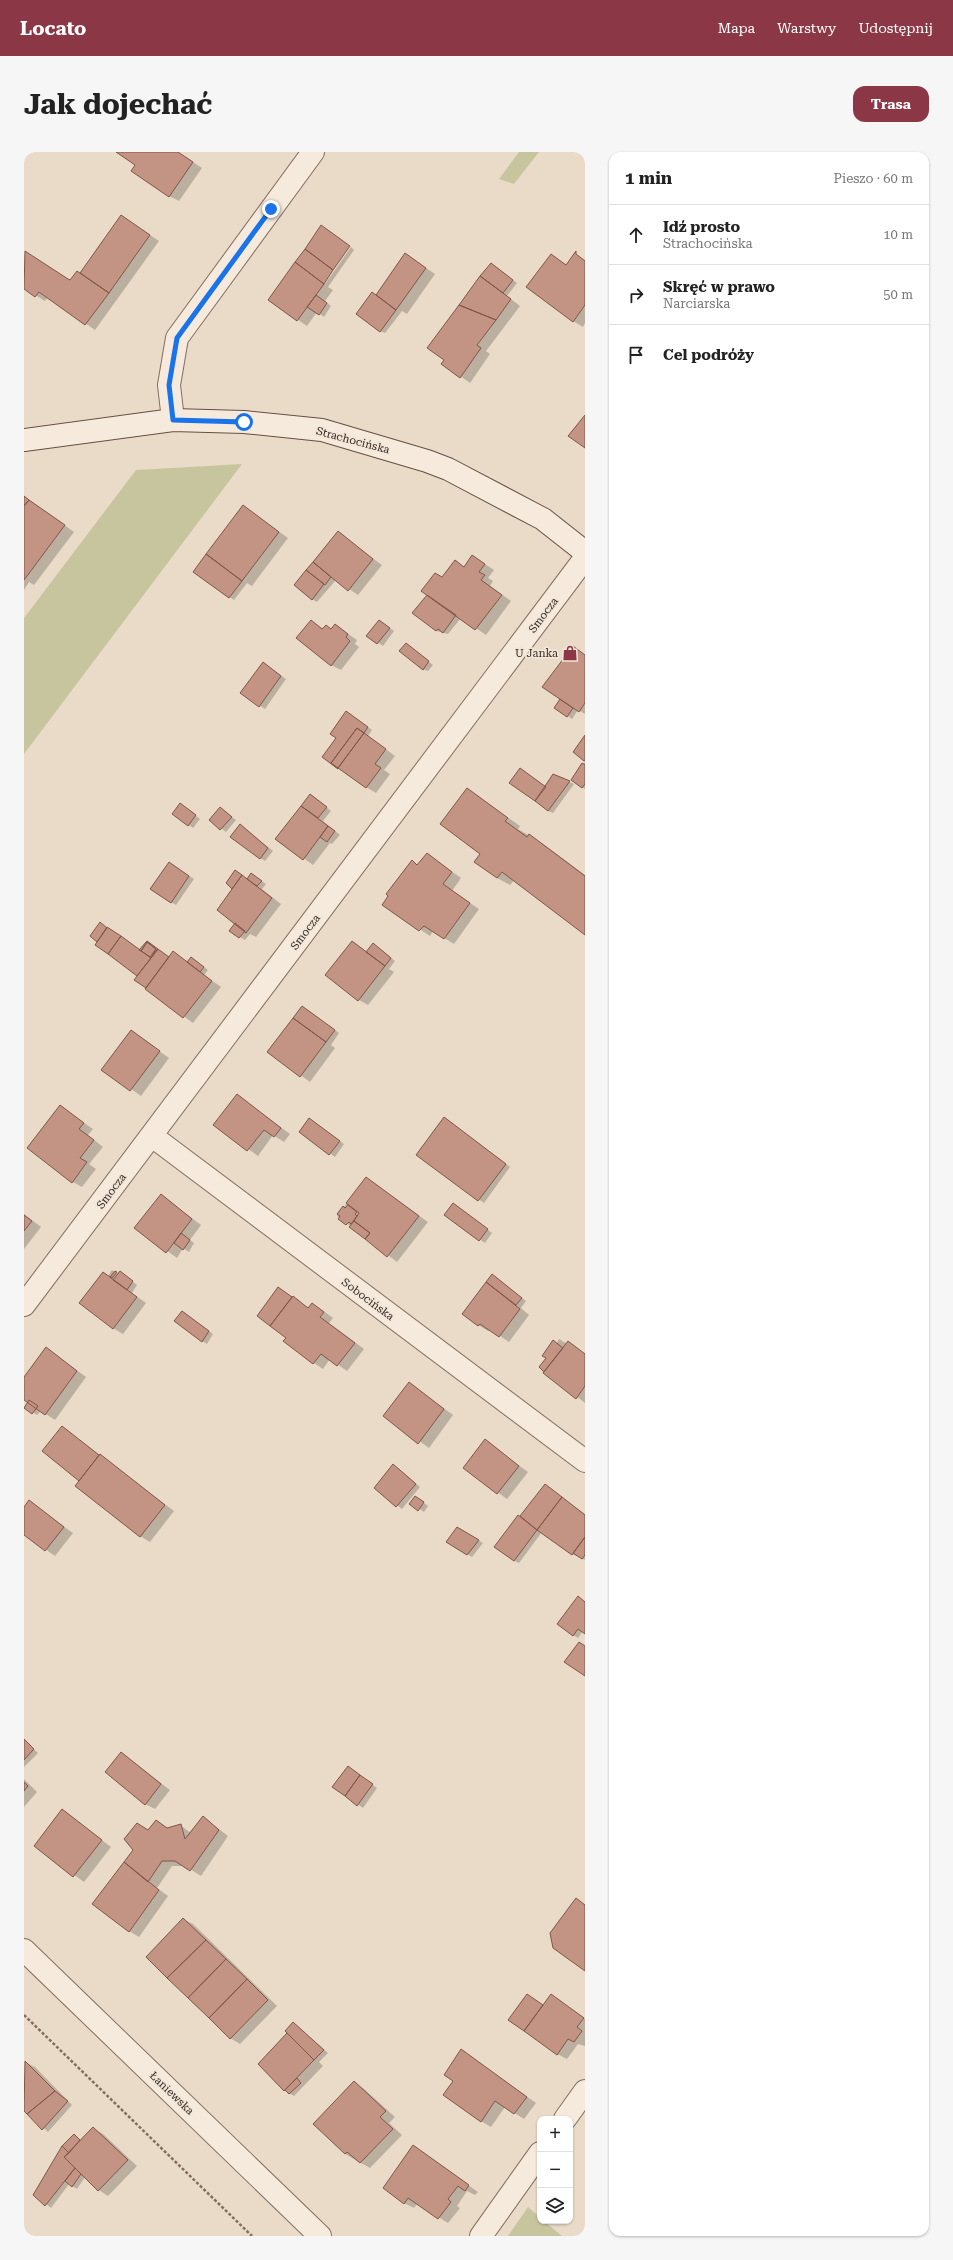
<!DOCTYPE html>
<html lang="pl">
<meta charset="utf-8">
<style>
:root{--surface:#fff;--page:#f6f6f6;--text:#222;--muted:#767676;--line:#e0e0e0;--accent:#8c3745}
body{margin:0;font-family:"Roboto Serif",serif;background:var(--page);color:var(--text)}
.controls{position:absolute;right:12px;bottom:12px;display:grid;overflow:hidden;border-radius:8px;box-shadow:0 1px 3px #0004}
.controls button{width:36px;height:36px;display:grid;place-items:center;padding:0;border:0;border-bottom:1px solid var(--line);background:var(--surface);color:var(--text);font:20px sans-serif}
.stop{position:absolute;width:12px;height:12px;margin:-9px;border:3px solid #1a73e8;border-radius:50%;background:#fff}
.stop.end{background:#1a73e8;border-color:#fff;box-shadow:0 1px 4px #0008}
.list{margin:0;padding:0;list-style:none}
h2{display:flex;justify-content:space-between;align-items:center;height:52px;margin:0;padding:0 16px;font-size:17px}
h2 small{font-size:13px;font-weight:400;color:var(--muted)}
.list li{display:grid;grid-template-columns:26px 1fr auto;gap:12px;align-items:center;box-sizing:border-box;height:60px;padding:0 16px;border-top:1px solid var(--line)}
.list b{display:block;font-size:15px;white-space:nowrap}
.list p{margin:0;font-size:13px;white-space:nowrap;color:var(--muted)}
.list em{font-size:13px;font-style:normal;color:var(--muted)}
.icon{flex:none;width:22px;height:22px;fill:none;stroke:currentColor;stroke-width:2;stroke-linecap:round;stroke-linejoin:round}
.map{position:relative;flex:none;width:561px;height:2084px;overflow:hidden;border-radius:12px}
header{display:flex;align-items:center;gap:24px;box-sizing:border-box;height:56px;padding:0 20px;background:var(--accent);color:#fff}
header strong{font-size:19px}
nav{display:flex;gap:22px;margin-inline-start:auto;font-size:14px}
.intro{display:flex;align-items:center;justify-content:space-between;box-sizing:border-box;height:96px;padding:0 24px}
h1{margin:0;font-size:28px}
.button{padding:10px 18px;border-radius:12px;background:var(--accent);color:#fff;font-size:14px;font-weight:700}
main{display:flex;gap:24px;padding:0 24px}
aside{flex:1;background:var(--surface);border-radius:12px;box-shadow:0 1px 3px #0004}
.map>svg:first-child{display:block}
.green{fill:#c7c59e}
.shadow{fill:#0003}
.building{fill:#c39484;stroke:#805648}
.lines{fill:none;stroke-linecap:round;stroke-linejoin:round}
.street-casing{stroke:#846d60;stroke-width:24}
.secondary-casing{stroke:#664f43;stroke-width:24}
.path{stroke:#846d60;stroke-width:2.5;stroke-dasharray:3 2;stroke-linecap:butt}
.street{stroke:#f5eadc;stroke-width:22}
.secondary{stroke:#f5eadc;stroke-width:22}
.route{stroke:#1a73e8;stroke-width:5}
.labels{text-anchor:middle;stroke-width:3.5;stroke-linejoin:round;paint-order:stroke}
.street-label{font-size:11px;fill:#362822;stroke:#f2e6d8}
.poi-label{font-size:11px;fill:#362822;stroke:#f2e6d8;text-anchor:end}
</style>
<header>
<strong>Locato</strong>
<nav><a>Mapa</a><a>Warstwy</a><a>Udostępnij</a></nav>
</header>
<div class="intro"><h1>Jak dojechać</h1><a class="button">Trasa</a></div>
<main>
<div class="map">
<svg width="561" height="2084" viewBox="0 0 561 2084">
<rect width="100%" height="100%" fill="#eadbc9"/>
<path class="green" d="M495 0H515L490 32 475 27Z
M218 312 0 602V466L112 318Z
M504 2055 516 2065V2069H520L538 2084H484Z"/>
<path class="shadow" d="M0 0H4L0 6Z
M93 0H154L178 16 155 49 145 44 112 13Z
M97 64 135 89 71 178 24 145 21 149 0 136 1 100 47 129 56 122Z
M327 95 330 98 304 135 309 138 301 149 307 154 300 165 293 160 283 174 245 148 301 132Z
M551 102 561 108V171L559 175 549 169 527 103 543 113Z
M382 103 411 122 383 162 378 159 361 181 356 179Z
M472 115 493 131 483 144 496 154 462 199 466 202 446 231 418 211 421 208 405 195 458 125Z
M0 344 50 380 10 433 5 430 0 438Z
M219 354 264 386 228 434 223 431 210 448 170 420Z
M314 381 358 413 334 443 312 428 293 450 288 447 293 414Z
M431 410 441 415 458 410 470 418 464 426 469 429 466 434 487 449 462 483 437 466 424 482 412 479 419 426Z
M287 470 300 477 307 478 311 473 333 488 331 492 335 495 317 518 307 513Z
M360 472 370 479 359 494 344 484Z
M382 492 409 513 404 519 399 517Z
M549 496 561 503V562L554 558 548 567 531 555 537 547Z
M244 514 262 527 241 557 217 541Z
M327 563 348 578 344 584 371 604 360 618 366 622 352 641 342 635 313 586Z
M561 609V637L548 628Z
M497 617 521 635 529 623 550 632 529 661 524 659Z
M444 637 496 674 494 677 518 691 561 723V782L490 728 486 733 473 726 457 702Z
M291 646 307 659 299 669 316 683 308 692 306 691 289 713 253 687 279 654Z
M161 655 176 667 169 676 149 662Z
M196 656 212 668 202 680 186 668Z
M216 673 249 699 241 709 236 706Z
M403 702 437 726 428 739 455 757 430 792 409 779 406 784 359 753 388 710 394 713Z
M150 714 170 727 152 753 147 750Z
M227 722 242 732 238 737 257 752 232 785 226 782 221 788 206 779 212 771Z
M76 771 116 799 123 790 145 806 149 801 164 810 172 809 184 818 180 823 197 835 169 871 122 837 123 835 115 824 72 793 75 789Z
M328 790 343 800 354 795 371 809 365 817 370 820 344 853 335 848Z
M283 858 315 881 307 893 311 896 286 930 244 900Z
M107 879 145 906 117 944 79 917Z
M213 943 266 982 260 990 249 983 234 1004 190 973Z
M36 954 69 977 64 983 79 995 65 1012 72 1017 58 1035 49 1030Z
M425 969 486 1015 460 1051 394 1003Z
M290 970 320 992 311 1005 276 980Z
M342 1026 404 1070 373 1110 313 1064Z
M137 1043 177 1073 166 1088 170 1091 165 1100 159 1096 153 1106 112 1076Z
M434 1055 468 1081 461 1091 421 1063Z
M0 1062 17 1075 0 1097Z
M88 1118 93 1121 96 1120 113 1133 108 1141 122 1151 99 1182 89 1176 84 1124Z
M468 1123 502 1149 497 1156 505 1163 485 1190 466 1177 464 1179 454 1173 463 1131Z
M259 1139 285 1156 288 1152 298 1158 309 1166 305 1171 340 1197 323 1219 306 1207 299 1217 290 1211 261 1189 263 1186 246 1173Z
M159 1160 189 1182 183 1192 178 1189Z
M535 1187 543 1192 544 1191 561 1202V1251L522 1220 523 1206Z
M22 1196 62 1225 31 1268 17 1259 13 1263 0 1255 4 1250 0 1246V1227Z
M385 1231 429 1263 405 1296 360 1264Z
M38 1276 150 1359 126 1390 116 1384 57 1328Z
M461 1289 504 1320 483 1347 440 1316Z
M374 1316 396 1335 378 1357 351 1336Z
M521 1334 561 1362V1408L548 1402 518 1380 495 1411 490 1409 496 1366Z
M396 1348 404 1354 400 1360 387 1351Z
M5 1350 49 1381 31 1404 0 1382V1357Z
M433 1376 459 1391 448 1405 443 1402Z
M561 1450V1481L559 1479 554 1486 549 1483Z
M0 1588 14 1601 0 1615Z
M98 1601 146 1638 131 1657 121 1652Z
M329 1618 353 1636 339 1656 309 1635Z
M0 1627 13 1640 0 1655Z
M38 1658 87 1695 60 1730 11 1694Z
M179 1665 204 1684 177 1724 161 1714H148L133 1736 144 1744 115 1785 105 1779 125 1679 132 1669 145 1677 156 1673 167 1681Z
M159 1767 169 1772 253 1854 216 1892 206 1886Z
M536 1849 561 1867V1894L554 1892 543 1907 533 1902 519 1854Z
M269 1871 304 1901 295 1910 299 1914 270 1944 260 1938 264 1882Z
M437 1898 512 1951 500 1967 481 1955 467 1975 457 1969 430 1929Z
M1 1910 11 1915 48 1953 24 1980 0 1958Z
M330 1930 339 1936 371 1965 365 1971 378 1983 346 2016 321 2002 290 1972Z
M69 1976 79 1982 113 2014 84 2044 75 2038 61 2025 53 2037 45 2032 27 2056 10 2042 39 1995 50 1983 57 1989Z
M390 1995 454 2040 451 2043 443 2039 433 2054 436 2056 424 2071 393 2052 390 2056 380 2051Z"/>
<path class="building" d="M92 0H154L169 10 145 45 107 19 111 13Z
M97 63 126 83 85 141 56 121Z
M297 73 326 94 309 118 281 97Z
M281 97 309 118 300 132 271 110Z
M1 99 44 127 46 128 53 119 85 141 61 173 15 140 11 145 0 137Z
M552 99V102L561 109V153L549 170 502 135 527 102 542 113Z
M381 101 402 116 372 158 352 143Z
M271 110 300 132 273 169 244 148Z
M467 111 489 128 479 141 456 124Z
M456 124 487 147 472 168 435 153Z
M348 140 372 158 356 180 332 162Z
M292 143 303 151 295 163 283 155Z
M435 153 472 168 453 193 457 196 436 226 417 212 420 208 403 196Z
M561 263V296L544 284Z
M0 344 5 348 0 354Z
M5 348 41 373 0 428V354Z
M219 353 255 380 218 429 182 402Z
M314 379 349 407 324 439 289 410Z
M182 402 218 429 205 446 169 420Z
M448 403 461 412 455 420 461 423 457 428 478 443 451 478 397 439 411 421 418 425 431 408 440 415Z
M289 410 307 425 301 433 282 418Z
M282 418 300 432 288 448 270 433Z
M403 443 432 463 419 481 414 477 412 479 388 461Z
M287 468 298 477 302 473 307 477 311 472 324 482 322 485 326 489 307 514 272 486Z
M355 468 366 476 353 492 342 484Z
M382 491 405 509 399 518 375 499Z
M549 494 561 503V551L555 560 518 535Z
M239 510 257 524 235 555 216 541Z
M536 547 549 556 543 565 530 556Z
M322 559 344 575 340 581 333 576 307 611 314 617 298 605 312 586 306 582Z
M333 576 340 581 314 616 307 611Z
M340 581 362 597 351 612 357 616 342 636 314 616Z
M561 583V608L560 609 549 600Z
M558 611 561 613V632L558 636 547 628Z
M496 616 522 635 511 649 485 631Z
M529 622 546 629 524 659 511 649Z
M443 636 484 666 481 669 503 685 505 682 561 724V783L478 720 473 726 450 710 456 702 416 672Z
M286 642 303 655 294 666 277 654Z
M156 651 172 663 164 674 148 662Z
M277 654 304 674 279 708 251 687Z
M196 655 208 665 196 678 185 668Z
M216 672 244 696 236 707 206 685Z
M304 674 311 679 303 690 296 685Z
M403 701 428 720 419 732 446 751 420 787 400 774 395 779 358 753 364 744 362 742 388 708 393 713Z
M145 710 165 724 147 751 126 737Z
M211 718 218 723 208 737 202 731Z
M227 721 238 729 233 734 223 727Z
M218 723 248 746 222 781 193 758Z
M76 770 83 776 73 790 66 784Z
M211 771 221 779 215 786 205 779Z
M83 775 97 784 84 802 71 793Z
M97 784 127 806 113 824 84 802Z
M123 789 134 797 127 806 132 797 123 790 117 799 115 798Z
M328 789 361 814 334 849 301 823Z
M123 790 132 797 126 805 117 799Z
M349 791 367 806 361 814 342 800Z
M134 797 145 805 122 836 110 828Z
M149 799 188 829 159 866 121 837Z
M167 805 180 815 176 820 163 810Z
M278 854 311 878 302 890 269 866Z
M269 866 302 890 276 925 243 900Z
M107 878 136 899 106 939 77 918Z
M213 942 257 976 250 985 240 978 223 999 189 973Z
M36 953 60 971 55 977 70 988 56 1006 63 1010 48 1031 3 996Z
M420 965 482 1012 454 1049 392 1003Z
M285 966 316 989 305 1003 275 980Z
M342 1025 395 1064 363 1105 341 1087 346 1081 330 1069 335 1061 322 1051Z
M137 1042 168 1067 142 1101 110 1076Z
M429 1051 464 1077 455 1089 420 1063Z
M324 1053 333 1060 331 1062 333 1064 327 1072 325 1070 322 1073 314 1067 316 1064 313 1062 319 1054 321 1056Z
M0 1063 8 1069 0 1079Z
M330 1069 346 1081 341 1087 325 1075Z
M157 1081 166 1088 159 1098 150 1091Z
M91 1119 93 1120 88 1126 86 1125Z
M96 1119 109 1129 103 1138 89 1128Z
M79 1120 113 1145 89 1177 55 1151Z
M468 1122 498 1146 492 1153 462 1130Z
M462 1130 496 1157 475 1185 456 1172 454 1174 438 1162Z
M254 1135 268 1145 246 1174 233 1164Z
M269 1144 284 1156 288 1151 300 1160 296 1165 331 1191 313 1214 297 1202 289 1212 259 1189 262 1186 246 1174Z
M158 1159 185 1179 178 1190 150 1169Z
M529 1188 539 1196 520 1220 515 1215 522 1206 518 1204Z
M544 1189 561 1202V1234L552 1247 519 1221Z
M22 1195 53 1219 21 1263 0 1248V1225Z
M385 1230 420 1257 394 1292 359 1264Z
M5 1248 14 1254 8 1262 0 1256Z
M38 1274 75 1303 55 1329 18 1299Z
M461 1287 495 1314 473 1342 439 1316Z
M76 1302 141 1353 116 1385 51 1334Z
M369 1312 392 1332 372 1355 350 1336Z
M521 1332 538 1345 513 1378 496 1364Z
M391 1344 400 1350 394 1359 385 1352Z
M538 1345 561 1363V1385L548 1403 513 1378Z
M5 1348 40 1375 21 1399 0 1383V1355Z
M494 1363 513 1378 490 1409 470 1395Z
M433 1375 455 1388 443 1403 422 1390Z
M561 1385V1403L558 1407 549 1401Z
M554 1444 561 1450V1482L554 1477 549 1484 533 1472Z
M555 1490 561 1494V1524L540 1510Z
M0 1587 10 1597 0 1608Z
M97 1600 137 1632 121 1653 81 1620Z
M324 1614 336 1623 321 1644 308 1635Z
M336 1623 349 1632 333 1654 321 1644Z
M0 1630 4 1634 0 1639Z
M38 1657 78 1688 49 1725 10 1694Z
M179 1664 195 1678 166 1719 151 1709H138L124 1730 100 1710 109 1698 100 1687 113 1671 124 1678 132 1668 143 1676 157 1672 161 1687Z
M100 1710 135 1738 105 1780 68 1752Z
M552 1746 561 1753V1819L529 1796 526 1781Z
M159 1766 182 1788 143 1826 122 1805Z
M182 1788 202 1807 164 1846 143 1826Z
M202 1807 223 1827 185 1866 164 1846Z
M223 1827 244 1848 206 1887 185 1866Z
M503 1842 519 1853 500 1879 484 1868Z
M527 1842 560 1866 553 1875 558 1879 550 1890 544 1887 533 1903 500 1879Z
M269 1870 300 1898 290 1908 261 1879Z
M263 1881 290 1908 260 1939 234 1912Z
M437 1897 503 1945 490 1962 471 1949 457 1970 419 1943 429 1929 420 1923Z
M1 1909 31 1939 3 1962 0 1959Z
M273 1926 277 1931 265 1942 261 1938Z
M330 1929 362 1959 356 1965 369 1977 336 2011 323 2000 321 2002 289 1972Z
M31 1939 44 1949 18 1978 3 1962Z
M69 1975 104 2008 74 2039 40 2005Z
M50 1982 56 1988 45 2001 38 1994Z
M389 1993 445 2033 441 2039 434 2034 424 2047 427 2050 414 2067 384 2046 380 2052 359 2036Z
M38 1994 45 2001 40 2005 51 2016 21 2054 9 2043Z
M51 2016 57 2022 48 2035 41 2029Z"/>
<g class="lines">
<g class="street-casing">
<path id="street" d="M149 268 145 233 153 186 289 0
M128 984 561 1309
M0 1153 561 406
M0 1798 296 2084
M541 1967 561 1939
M457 2084 516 2001"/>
</g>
<g class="secondary-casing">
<path id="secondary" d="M0 288 149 268 220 270 298 278 403 309 424 317 519 367 561 400"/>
</g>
<path class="path" d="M0 1863 228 2084"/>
<use href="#street" class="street"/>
<use href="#secondary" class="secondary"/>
</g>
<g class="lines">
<path class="route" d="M220 270 149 268 145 233 153 186 247 57"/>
</g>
<defs>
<g id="shop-bare" transform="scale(1.2)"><path d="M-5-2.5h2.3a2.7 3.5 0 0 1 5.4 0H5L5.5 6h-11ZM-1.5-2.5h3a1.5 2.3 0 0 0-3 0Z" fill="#8c3745" stroke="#f2e6d8" stroke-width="2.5" paint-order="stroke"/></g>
</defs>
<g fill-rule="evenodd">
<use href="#shop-bare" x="546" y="501"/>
</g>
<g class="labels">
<g class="street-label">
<text transform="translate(329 288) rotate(15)" y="4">Strachocińska</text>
<text transform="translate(519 463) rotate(-53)" y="4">Smocza</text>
<text transform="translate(281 780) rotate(-53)" y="4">Smocza</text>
<text transform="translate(87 1039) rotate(-53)" y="4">Smocza</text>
<text transform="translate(344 1147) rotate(37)" y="4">Sobocińska</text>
<text transform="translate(148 1941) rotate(44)" y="4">Łaniewska</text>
</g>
<g class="poi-label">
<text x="534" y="505">U Janka</text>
</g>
</g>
</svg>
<div class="controls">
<button>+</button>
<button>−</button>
<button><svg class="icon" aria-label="layers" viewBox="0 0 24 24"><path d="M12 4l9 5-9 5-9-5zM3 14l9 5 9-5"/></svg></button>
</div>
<div class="stop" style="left:220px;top:270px"></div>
<div class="stop end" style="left:247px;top:57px"></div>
</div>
<aside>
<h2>1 min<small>Pieszo · 60 m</small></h2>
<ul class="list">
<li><svg class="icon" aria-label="ahead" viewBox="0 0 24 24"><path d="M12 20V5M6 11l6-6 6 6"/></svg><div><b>Idź prosto</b><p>Strachocińska</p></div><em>10 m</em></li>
<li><svg class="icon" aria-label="right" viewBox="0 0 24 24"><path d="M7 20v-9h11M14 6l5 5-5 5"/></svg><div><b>Skręć w prawo</b><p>Narciarska</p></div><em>50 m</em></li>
<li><svg class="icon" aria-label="arrive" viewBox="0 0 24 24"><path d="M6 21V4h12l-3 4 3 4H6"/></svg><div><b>Cel podróży</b></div></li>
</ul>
</aside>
</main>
